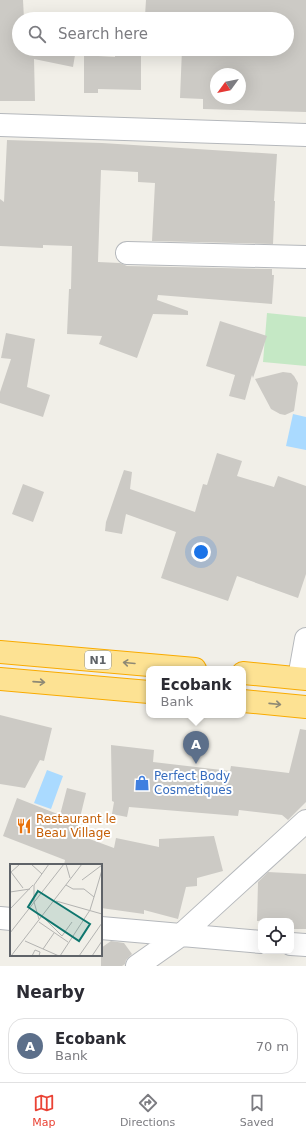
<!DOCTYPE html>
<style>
:root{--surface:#fff;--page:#f7f7f7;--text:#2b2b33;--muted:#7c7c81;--line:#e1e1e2;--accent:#ea4335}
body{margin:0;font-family:"DejaVu Sans",sans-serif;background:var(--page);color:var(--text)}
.controls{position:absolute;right:12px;bottom:12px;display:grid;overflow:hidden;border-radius:8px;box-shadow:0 4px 16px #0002}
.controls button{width:36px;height:36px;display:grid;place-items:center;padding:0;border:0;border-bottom:1px solid var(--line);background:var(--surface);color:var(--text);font:20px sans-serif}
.compass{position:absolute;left:210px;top:68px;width:36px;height:36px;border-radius:50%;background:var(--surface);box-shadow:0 4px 16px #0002;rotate:237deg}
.you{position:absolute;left:201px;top:552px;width:14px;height:14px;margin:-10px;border:3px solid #fff;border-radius:50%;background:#1a73e8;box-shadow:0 0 0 6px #1a73e833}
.badge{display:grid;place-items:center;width:26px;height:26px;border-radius:50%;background:var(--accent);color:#fff;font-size:13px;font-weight:700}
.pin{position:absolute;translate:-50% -33px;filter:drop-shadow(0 1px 2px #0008)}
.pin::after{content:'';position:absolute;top:21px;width:14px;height:12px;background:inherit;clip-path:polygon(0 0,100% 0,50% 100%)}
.popup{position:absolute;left:146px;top:666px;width:100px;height:52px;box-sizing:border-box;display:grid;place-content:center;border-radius:8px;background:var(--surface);filter:drop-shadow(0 1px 3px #0005);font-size:13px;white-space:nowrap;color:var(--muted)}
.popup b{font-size:15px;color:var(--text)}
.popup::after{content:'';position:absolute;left:50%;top:100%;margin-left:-8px;border:8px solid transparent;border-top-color:var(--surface)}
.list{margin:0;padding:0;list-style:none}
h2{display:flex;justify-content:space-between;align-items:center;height:52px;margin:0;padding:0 16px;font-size:17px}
h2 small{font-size:13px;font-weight:400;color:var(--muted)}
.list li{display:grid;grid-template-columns:26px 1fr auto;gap:12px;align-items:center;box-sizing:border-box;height:56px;margin:0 8px 8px;padding:0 8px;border:1px solid var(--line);border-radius:16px}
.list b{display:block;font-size:15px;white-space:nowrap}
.list p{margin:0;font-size:13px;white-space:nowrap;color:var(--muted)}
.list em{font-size:13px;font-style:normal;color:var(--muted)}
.icon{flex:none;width:22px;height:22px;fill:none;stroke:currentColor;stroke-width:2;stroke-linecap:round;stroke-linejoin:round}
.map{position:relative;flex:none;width:306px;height:966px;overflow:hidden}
.search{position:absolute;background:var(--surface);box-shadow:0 4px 16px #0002;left:12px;right:12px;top:12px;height:44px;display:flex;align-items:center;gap:10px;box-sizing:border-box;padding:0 14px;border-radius:22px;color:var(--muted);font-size:15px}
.sheet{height:116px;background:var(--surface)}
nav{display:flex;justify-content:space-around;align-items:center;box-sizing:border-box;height:56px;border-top:1px solid var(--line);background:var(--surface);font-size:11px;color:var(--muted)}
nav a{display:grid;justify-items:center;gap:2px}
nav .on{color:var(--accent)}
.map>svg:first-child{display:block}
.green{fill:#c5e8c5}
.water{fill:#aadaff}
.building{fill:#cccac5;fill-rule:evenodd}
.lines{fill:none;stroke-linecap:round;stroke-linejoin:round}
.minor-casing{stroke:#b5b8bc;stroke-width:24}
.highway-casing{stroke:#f9ab00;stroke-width:24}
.minor{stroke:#fff;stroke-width:22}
.highway{stroke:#fde293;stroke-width:22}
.oneway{stroke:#8e8975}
.labels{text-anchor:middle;stroke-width:4;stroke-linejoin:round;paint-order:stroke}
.shield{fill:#fff;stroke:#8f9295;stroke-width:1}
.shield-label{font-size:11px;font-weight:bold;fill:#5f6368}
.shop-label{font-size:12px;fill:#366cbe;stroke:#fff;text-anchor:start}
.food-label{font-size:12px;fill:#c56008;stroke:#fff;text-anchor:start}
.inset-road{fill:none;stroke:#b3b3b1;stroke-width:1}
.view{fill:#0f766e;fill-opacity:0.15;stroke:#0f766e;stroke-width:2}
.inset-edge{fill:none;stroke:#5f6368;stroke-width:2}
</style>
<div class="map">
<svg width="306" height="966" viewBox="0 0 306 966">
<rect width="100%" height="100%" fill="#f1efe8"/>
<path class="green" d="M267 313 306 317V366L263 362Z"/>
<path class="water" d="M293 414 306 417V450L286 446Z
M47 770 63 776 51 809 34 803Z"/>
<path class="building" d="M0 0H23L24 19H19V49H76L73 67 34 59 35 101H0Z
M146 0H306V112L203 109V99L180 98 182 49H287V19H181L145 16ZM216 74H240V98H216Z
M84 49H98V56L115 57V51L141 52V90L98 89V93H84Z
M7 140 102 143 277 154 274 201H275L273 244 152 241 155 183 138 182V172L101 170 98 262 120 263 127 266 272 269V275H274L272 304 158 295 157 300 188 311V315L153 314 137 358 99 344 102 336 67 334 69 289H71L72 246 43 245V248L0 246V199L4 202Z
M220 321 267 336 253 378 252 375 245 400 229 396 235 375 206 366Z
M6 333 35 339 27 387 50 395 43 417 0 403V392L11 359 1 358Z
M283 372 291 373 294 376 298 383 294 411 285 415 280 414 271 409 255 379Z
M217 453 242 461 237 476 274 487 278 476 306 486V574L298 598 237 576 228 601 161 578 176 532 126 514 122 534 105 531 106 522 124 470 132 472 130 489 195 512 203 484 207 485Z
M23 484 44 492 33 522 12 514Z
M0 715 52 728 44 761 40 760 25 788 0 784Z
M300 729 306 730V802L288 820 282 815 239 810 238 816 129 807 127 817 112 814 114 802 112 801 111 745 154 750 153 762 230 771 231 766 289 773Z
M67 788 86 793 76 834 114 848 116 838 159 847V839L214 836 223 871 197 878V886L186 887 178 919 144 910V914L101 908V865H64L65 860 3 836 17 798 60 815Z
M268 872 306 874V929H291V921H257L258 882Z
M111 941 124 943 132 954 126 960 125 964 122 966H101V948Z"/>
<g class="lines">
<g class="minor-casing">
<path id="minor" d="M0 125 306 135
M127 253 306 257
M299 678 306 639
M0 918 11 919
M101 928 261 942
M291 944 306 945
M137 966 181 935 306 821"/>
</g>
<g class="highway-casing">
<path id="highway" d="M0 652 195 669
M243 673 306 679
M0 679 149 692
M243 701 306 707"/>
</g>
<use href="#minor" class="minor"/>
<use href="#highway" class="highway"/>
</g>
<defs><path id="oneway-shaft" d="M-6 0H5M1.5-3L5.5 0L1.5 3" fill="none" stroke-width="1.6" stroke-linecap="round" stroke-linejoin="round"/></defs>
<g class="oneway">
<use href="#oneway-shaft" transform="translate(129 663) rotate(-175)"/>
<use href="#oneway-shaft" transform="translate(39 682) rotate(4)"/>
<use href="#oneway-shaft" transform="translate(275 704) rotate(6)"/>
</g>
<defs>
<g id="shop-bare" transform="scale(1.2)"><path d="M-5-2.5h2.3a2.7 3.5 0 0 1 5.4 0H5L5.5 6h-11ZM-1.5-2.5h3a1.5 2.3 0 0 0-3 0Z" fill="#3f7fe0" stroke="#fff" stroke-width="2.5" paint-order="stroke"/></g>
<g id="restaurant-bare" transform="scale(1.2)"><path d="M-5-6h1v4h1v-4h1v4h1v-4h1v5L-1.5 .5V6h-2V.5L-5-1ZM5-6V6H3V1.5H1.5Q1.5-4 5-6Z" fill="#e8710a" stroke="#fff" stroke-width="2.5" paint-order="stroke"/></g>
</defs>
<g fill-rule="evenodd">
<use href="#shop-bare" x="142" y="783"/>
<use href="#restaurant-bare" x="24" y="826"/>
</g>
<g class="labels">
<rect class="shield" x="85" y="651" width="26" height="18" rx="3"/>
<g class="shield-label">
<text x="98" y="664">N1</text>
</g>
<g class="shop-label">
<text x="154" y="780">Perfect Body<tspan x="154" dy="14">Cosmetiques</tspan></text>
</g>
<g class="food-label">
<text x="36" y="823">Restaurant le<tspan x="36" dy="14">Beau Village</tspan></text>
</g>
</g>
<g transform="translate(10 864)">
<rect width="92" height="92" fill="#f1efe8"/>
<path class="inset-road" d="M21 0 32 10M56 0 60 14M1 8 13 24M0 9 10 0M72 16 92 1M0 28 20 25M84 33 92 6M46 37 92 50M0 45 23 21M33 53 52 72 62 58M29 55 24 38V21L39 0M29 58 58 78M0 69 54 0M15 77 49 92M33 85 44 69M1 92 72 0M22 92 25 86 30 88 29 92M50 92 80 46 84 33 74 25H63L56 21M69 92 92 59M82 92 92 77"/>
<path class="view" d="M28 27 80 60 69 77 18 43Z"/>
<rect width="92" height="92" class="inset-edge"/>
</g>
</svg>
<div class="controls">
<button><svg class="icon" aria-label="locate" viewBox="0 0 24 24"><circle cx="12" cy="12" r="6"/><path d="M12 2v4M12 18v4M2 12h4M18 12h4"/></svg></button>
</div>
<svg class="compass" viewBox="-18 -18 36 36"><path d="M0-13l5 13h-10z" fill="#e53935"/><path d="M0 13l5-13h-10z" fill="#7c7c81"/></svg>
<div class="you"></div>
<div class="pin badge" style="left:196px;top:764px;background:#5c6f8a">A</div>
<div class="popup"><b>Ecobank</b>Bank</div>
<div class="search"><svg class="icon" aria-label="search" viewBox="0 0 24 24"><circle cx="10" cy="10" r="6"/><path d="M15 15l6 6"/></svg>Search here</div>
</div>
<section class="sheet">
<h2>Nearby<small></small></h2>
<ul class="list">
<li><span class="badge" style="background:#5c6f8a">A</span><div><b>Ecobank</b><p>Bank</p></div><em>70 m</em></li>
</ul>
</section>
<nav>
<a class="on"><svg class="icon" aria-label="map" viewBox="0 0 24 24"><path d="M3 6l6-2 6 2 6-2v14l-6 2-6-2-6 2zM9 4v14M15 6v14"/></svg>Map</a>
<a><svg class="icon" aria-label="directions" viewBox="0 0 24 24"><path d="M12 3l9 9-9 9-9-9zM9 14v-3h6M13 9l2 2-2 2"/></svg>Directions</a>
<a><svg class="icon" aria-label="saved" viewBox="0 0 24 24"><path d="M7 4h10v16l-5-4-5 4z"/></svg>Saved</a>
</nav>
